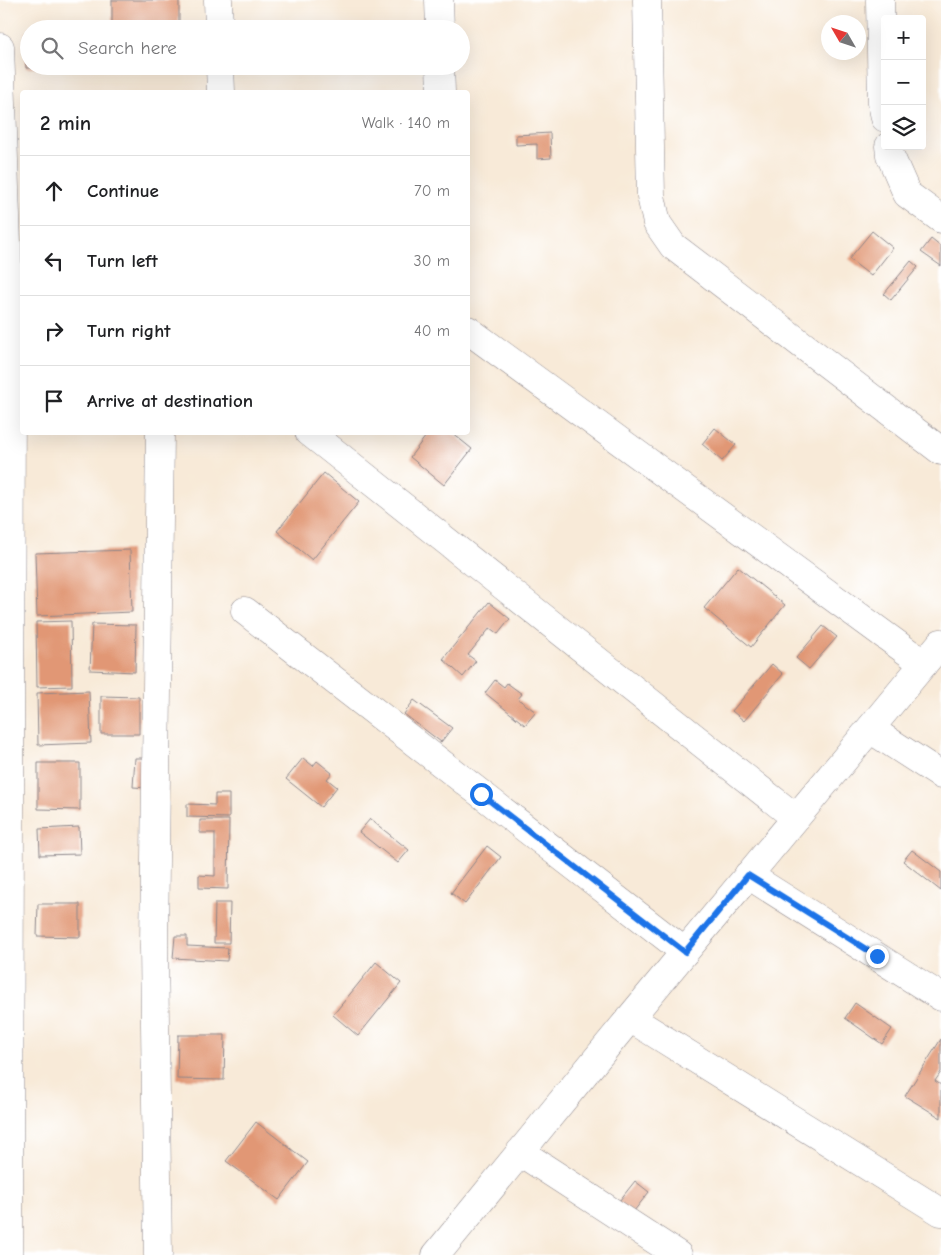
<!DOCTYPE html>
<meta charset="utf-8">
<style>
:root{--surface:#fff;--page:#f2f2f2;--text:#202124;--muted:#757577;--line:#e0e0e0}
body{margin:0;font-family:"Comic Neue",sans-serif;background:var(--page);color:var(--text)}
.controls{position:absolute;right:15px;top:15px;display:grid;overflow:hidden;border-radius:5px;box-shadow:0 5px 20px #0002}
.controls button{width:45px;height:45px;display:grid;place-items:center;padding:0;border:0;border-bottom:1px solid var(--line);background:var(--surface);color:var(--text);font:25px sans-serif}
.compass{position:absolute;left:821px;top:15px;width:45px;height:45px;border-radius:50%;background:var(--surface);box-shadow:0 5px 20px #0002;rotate:309deg}
.stop{position:absolute;width:15px;height:15px;margin:-11px;border:4px solid #1a73e8;border-radius:50%;background:#fff}
.stop.end{background:#1a73e8;border-color:#fff;box-shadow:0 1px 5px #0008}
.list{margin:0;padding:0;list-style:none}
h2{display:flex;justify-content:space-between;align-items:center;height:65px;margin:0;padding:0 20px;font-size:21px}
h2 small{font-size:16px;font-weight:400;color:var(--muted)}
.list li{display:grid;grid-template-columns:32px 1fr auto;gap:15px;align-items:center;box-sizing:border-box;height:70px;padding:0 20px;border-top:1px solid var(--line)}
.list b{display:block;font-size:19px;white-space:nowrap}
.list em{font-size:16px;font-style:normal;color:var(--muted)}
.icon{flex:none;width:28px;height:28px;fill:none;stroke:currentColor;stroke-width:2;stroke-linecap:round;stroke-linejoin:round}
.map{position:relative;flex:none;width:941px;height:1255px;overflow:hidden}
.search{position:absolute;background:var(--surface);box-shadow:0 5px 20px #0002;left:20px;top:20px;width:450px;height:55px;display:flex;align-items:center;gap:12px;box-sizing:border-box;padding:0 18px;border-radius:28px;color:var(--muted);font-size:19px}
.panel{position:absolute;background:var(--surface);box-shadow:0 5px 20px #0002;left:20px;top:90px;width:450px;height:345px;border-radius:5px}
.map>svg:first-child{display:block}
.building{fill:#e19774}
.lines{fill:none;stroke-linecap:round;stroke-linejoin:round}
.minor-casing{stroke:#8d868a;stroke-width:29}
.minor{stroke:#fff;stroke-width:28}
.route{stroke:#1a73e8;stroke-width:6}
</style>
<div class="map">
<svg width="941" height="1255" viewBox="0 0 941 1255">
<rect width="100%" height="100%" fill="#fff"/>
<filter id="ink" filterUnits="userSpaceOnUse"><feTurbulence type="fractalNoise" baseFrequency=".02" numOctaves="2"/><feDisplacementMap in="SourceGraphic" scale="10" xChannelSelector="R" yChannelSelector="G"/><feConvolveMatrix kernelMatrix="1 2 1 2 8 2 1 2 1" color-interpolation-filters="sRGB"/></filter>
<filter id="wash" filterUnits="userSpaceOnUse"><feTurbulence type="fractalNoise" baseFrequency=".0096" numOctaves="4" result="noise"/><feDisplacementMap in="SourceGraphic" scale="20" xChannelSelector="R" yChannelSelector="G"/><feGaussianBlur stdDeviation="1.12" result="paint"/><feColorMatrix in="noise" values="0 0 0 0 0 0 0 0 0 0 0 0 0 0 0 0 0 1.4 0 .05"/><feComposite in="paint" operator="in"/></filter>
<g filter="url(#wash)">
<rect width="100%" height="100%" fill="#f8ead8"/>
<g id="blocks">
<path class="building" d="M112 0H179V29H112Z
M25 32H29V66H43V68H26Z
M550 133 551 158 537 159V144L516 145V135Z
M872 231 893 248 871 276 849 259Z
M931 239 941 247V266L921 252Z
M911 261 918 267 891 300 884 294Z
M715 428 736 445 722 461 702 444Z
M429 432H451L472 449 444 485 410 457Z
M324 473 359 502 312 560 277 531Z
M130 550 132 612 37 616 35 553Z
M738 567 785 605 751 647 704 608Z
M489 602 510 619 498 634 490 628 468 655 476 661 463 677 443 659Z
M71 621 72 686 37 687 36 622Z
M92 624 136 625 135 672 90 670Z
M823 626 837 637 809 669 796 658Z
M772 664 783 674 744 721 732 711Z
M495 680 504 687 507 683 522 694 518 699 536 712 525 725 485 693Z
M89 691 91 743 38 745 37 693Z
M101 696 139 697V734H101Z
M414 700 452 728 441 742 404 714Z
M135 758H148L147 788 133 787Z
M303 758 313 766 317 761 332 773 327 779 337 787 321 807 286 779Z
M38 763H80V810L38 809Z
M215 794H229V818L187 817V804L215 805Z
M370 819 409 850 398 863 359 832Z
M200 820H229L228 889 199 888V875L215 876V833H200Z
M79 827 80 854 40 855 39 829Z
M487 846 501 857 465 904 451 893Z
M912 850 941 872V891L903 861Z
M215 903H230L229 943H214Z
M38 904H80V937L37 936Z
M175 936H187V946L228 948 227 961 173 958Z
M376 962 401 983 358 1036 333 1015Z
M855 1003 892 1029 882 1044 845 1018Z
M178 1035H225L224 1080 177 1079Z
M941 1039V1072L935 1081 941 1085V1118L905 1096Z
M256 1122 308 1162 279 1200 226 1161Z
M635 1181 649 1192 630 1216 616 1205Z"/>
</g>
</g>
<g filter="url(#ink)">
<use href="#blocks" fill-opacity="0" stroke="#8d868a" stroke-width="1"/>
<g class="lines">
<g class="minor-casing">
<path id="minor" d="M218 0 219 29
M439 0 440 29
M647 0 651 196 657 223 673 246 941 451
M880 0 882 103 885 118
M0 47 11 357 9 1255
M220 66 221 92
M440 66 441 92
M889 146 890 155 907 194 941 219
M468 330 924 664
M309 432 796 818
M245 611 685 952
M870 729 941 775
M748 875 941 997
M630 1018 941 1212
M520 1152 678 1255
M158 1255 154 947 160 432
M436 1255 630 1018 941 643"/>
</g>
<use href="#minor" class="minor"/>
</g>
</g>
<g class="lines" filter="url(#ink)">
<path class="route" d="M481 794 685 952 748 875 877 956"/>
</g>
</svg>
<div class="controls">
<button>+</button>
<button>−</button>
<button><svg class="icon" aria-label="layers" viewBox="0 0 24 24"><path d="M12 4l9 5-9 5-9-5zM3 14l9 5 9-5"/></svg></button>
</div>
<svg class="compass" viewBox="-18 -18 36 36"><path d="M0-13l5 13h-10z" fill="#e53935"/><path d="M0 13l5-13h-10z" fill="#757577"/></svg>
<div class="stop" style="left:481px;top:794px"></div>
<div class="stop end" style="left:877px;top:956px"></div>
<div class="search"><svg class="icon" aria-label="search" viewBox="0 0 24 24"><circle cx="10" cy="10" r="6"/><path d="M15 15l6 6"/></svg>Search here</div>
<section class="panel">
<h2>2 min<small>Walk · 140 m</small></h2>
<ul class="list">
<li><svg class="icon" aria-label="ahead" viewBox="0 0 24 24"><path d="M12 20V5M6 11l6-6 6 6"/></svg><div><b>Continue</b></div><em>70 m</em></li>
<li><svg class="icon" aria-label="left" viewBox="0 0 24 24"><path d="M17 20v-9H6M10 6l-5 5 5 5"/></svg><div><b>Turn left</b></div><em>30 m</em></li>
<li><svg class="icon" aria-label="right" viewBox="0 0 24 24"><path d="M7 20v-9h11M14 6l5 5-5 5"/></svg><div><b>Turn right</b></div><em>40 m</em></li>
<li><svg class="icon" aria-label="arrive" viewBox="0 0 24 24"><path d="M6 21V4h12l-3 4 3 4H6"/></svg><div><b>Arrive at destination</b></div></li>
</ul>
</section>
</div>
